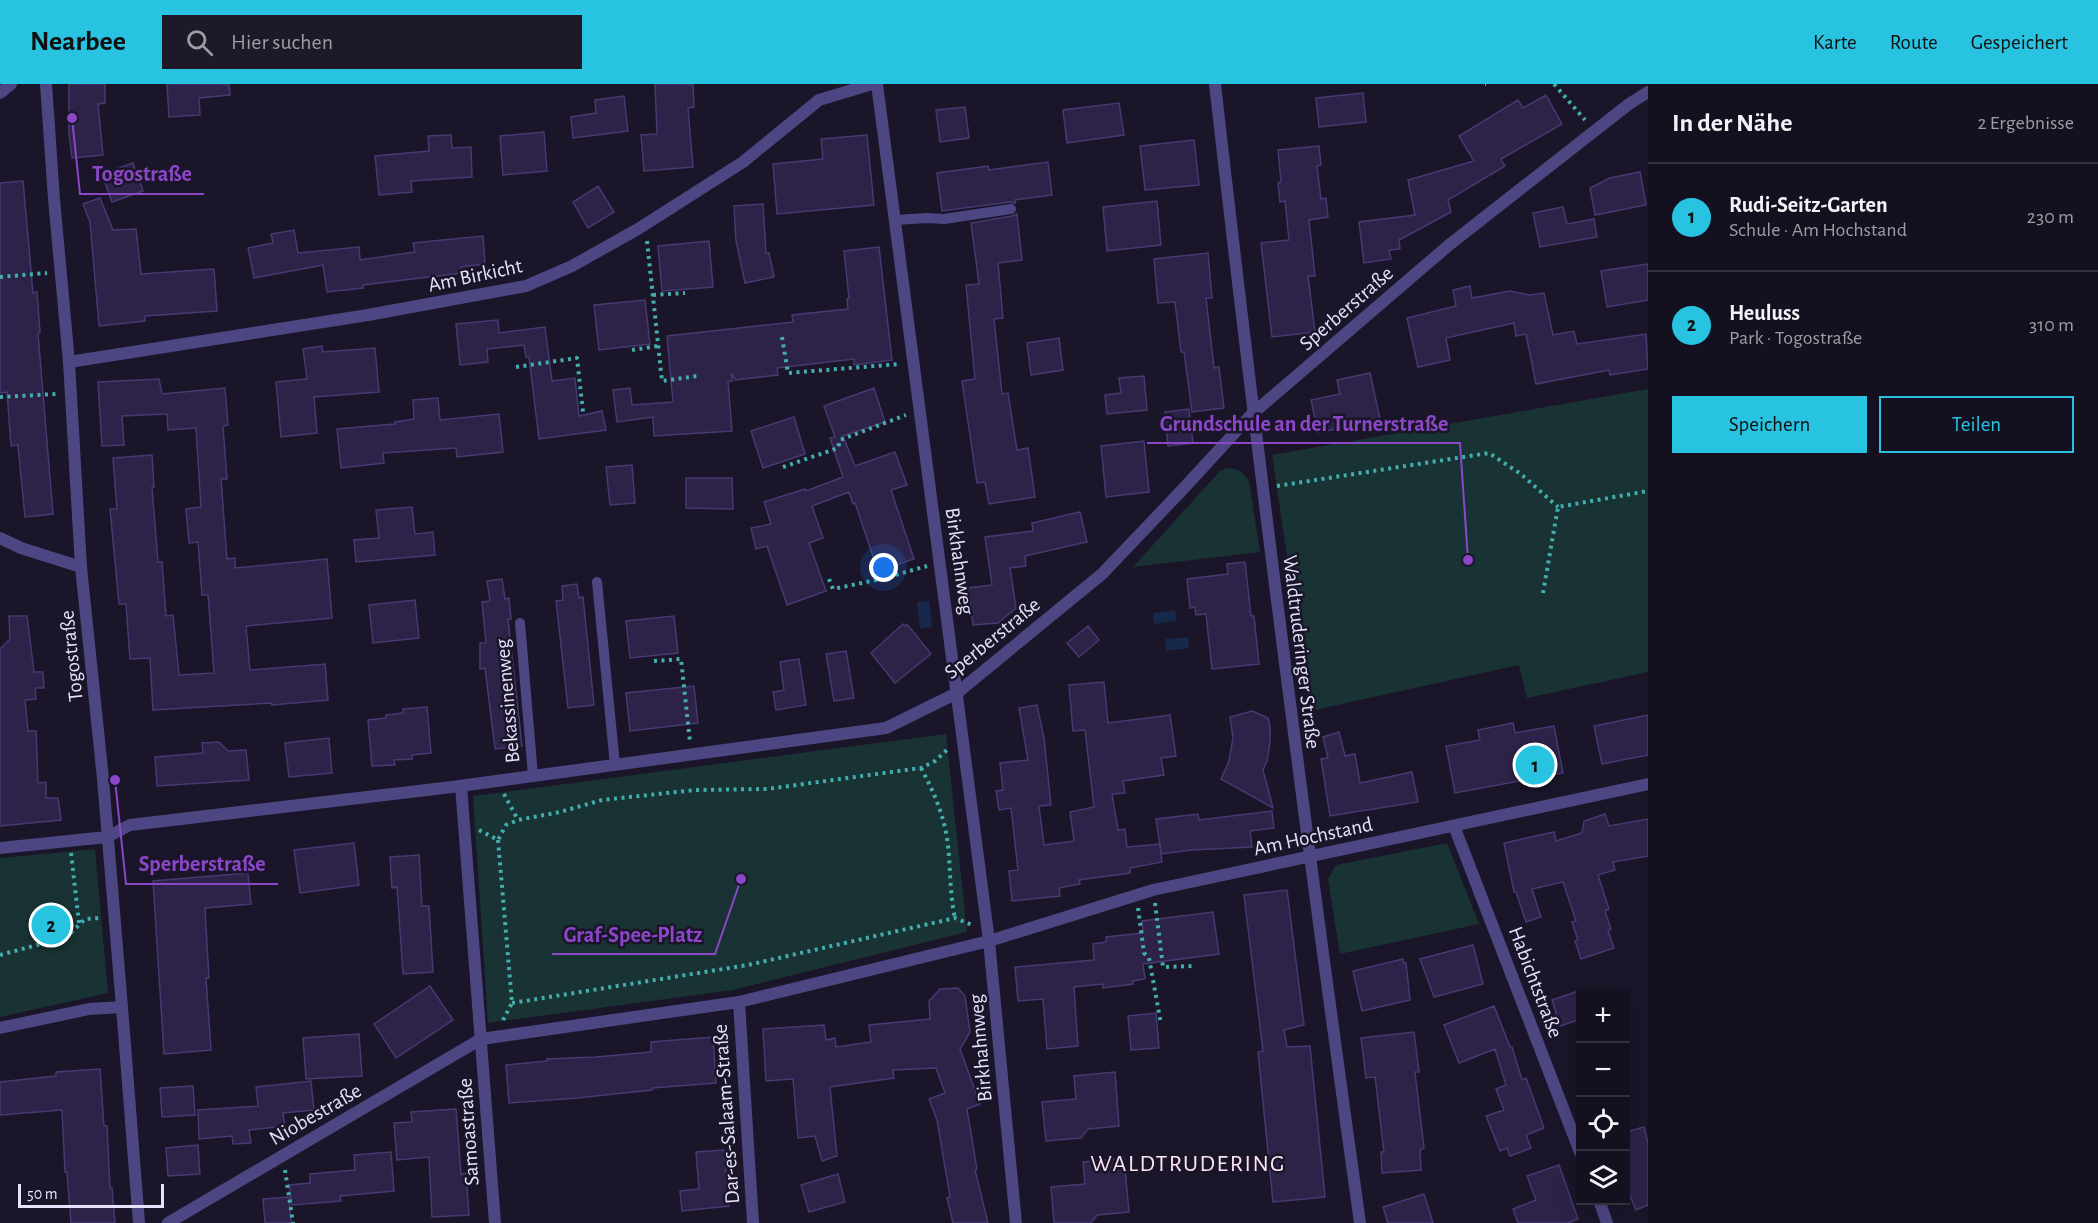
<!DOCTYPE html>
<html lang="de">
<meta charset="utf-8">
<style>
:root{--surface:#14101f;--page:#1d1928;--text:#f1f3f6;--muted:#9d9da4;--line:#33303d;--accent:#27c3e1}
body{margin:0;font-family:"Alegreya Sans",sans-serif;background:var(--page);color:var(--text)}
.controls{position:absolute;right:18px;bottom:18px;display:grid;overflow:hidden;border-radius:0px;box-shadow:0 6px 24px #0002}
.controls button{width:54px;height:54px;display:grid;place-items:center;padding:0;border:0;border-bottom:2px solid var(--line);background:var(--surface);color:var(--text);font:30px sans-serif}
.scale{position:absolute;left:18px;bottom:15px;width:146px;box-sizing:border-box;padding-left:6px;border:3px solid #e6e2fb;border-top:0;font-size:16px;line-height:21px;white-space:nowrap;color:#e6e2fb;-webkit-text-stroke:4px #1a1529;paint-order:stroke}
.you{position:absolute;left:884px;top:484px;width:21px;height:21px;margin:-15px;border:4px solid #fff;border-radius:50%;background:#1a73e8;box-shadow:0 0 0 9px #1a73e833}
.badge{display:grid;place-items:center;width:39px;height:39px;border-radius:50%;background:var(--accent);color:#111;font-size:20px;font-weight:700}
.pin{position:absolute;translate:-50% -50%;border:3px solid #fff;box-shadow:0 2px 6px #0006}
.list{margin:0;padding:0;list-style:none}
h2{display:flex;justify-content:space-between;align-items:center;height:78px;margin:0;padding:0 24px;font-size:26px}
h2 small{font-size:20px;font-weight:400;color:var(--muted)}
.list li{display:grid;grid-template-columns:39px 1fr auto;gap:18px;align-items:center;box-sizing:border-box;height:108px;padding:0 24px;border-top:2px solid var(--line)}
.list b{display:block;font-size:22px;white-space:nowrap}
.list p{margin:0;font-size:20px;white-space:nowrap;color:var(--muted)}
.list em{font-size:20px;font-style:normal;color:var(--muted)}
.actions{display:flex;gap:12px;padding:18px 24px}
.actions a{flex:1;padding:14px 0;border:2px solid var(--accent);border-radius:0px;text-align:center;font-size:21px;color:var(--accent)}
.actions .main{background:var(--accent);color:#111}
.icon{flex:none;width:33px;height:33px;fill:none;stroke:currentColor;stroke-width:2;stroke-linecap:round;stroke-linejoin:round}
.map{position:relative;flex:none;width:1648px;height:1139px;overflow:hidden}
header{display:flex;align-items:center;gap:36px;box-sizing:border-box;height:84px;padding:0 30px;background:var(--accent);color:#111}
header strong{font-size:28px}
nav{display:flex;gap:33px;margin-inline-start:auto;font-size:21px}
.search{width:420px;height:54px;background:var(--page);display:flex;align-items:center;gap:15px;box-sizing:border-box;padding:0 21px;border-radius:0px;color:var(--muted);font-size:22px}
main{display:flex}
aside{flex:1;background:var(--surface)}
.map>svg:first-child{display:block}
.green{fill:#193233}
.water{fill:#17284b}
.building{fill:#2d2348;stroke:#473971;stroke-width:1.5}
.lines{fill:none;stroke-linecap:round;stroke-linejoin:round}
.path{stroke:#42aeae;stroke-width:4;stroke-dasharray:3 4.5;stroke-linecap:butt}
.service{stroke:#4c4682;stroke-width:10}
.minor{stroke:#4c4682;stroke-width:12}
.tertiary{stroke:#4c4682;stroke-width:12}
.labels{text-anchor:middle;stroke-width:5;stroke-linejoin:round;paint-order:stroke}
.street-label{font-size:21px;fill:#e6e2fb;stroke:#1a1529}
.quarter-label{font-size:24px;letter-spacing:1.5px;fill:#fbe3f1;stroke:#1a1529}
.leader{fill:none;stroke:#8b47c8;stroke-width:2}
.callout-dot{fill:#8b47c8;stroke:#1a1529;stroke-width:2}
.callout-label{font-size:22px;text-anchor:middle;font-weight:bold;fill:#8b47c8;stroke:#1a1529;stroke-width:5;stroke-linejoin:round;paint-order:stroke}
</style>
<header>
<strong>Nearbee</strong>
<div class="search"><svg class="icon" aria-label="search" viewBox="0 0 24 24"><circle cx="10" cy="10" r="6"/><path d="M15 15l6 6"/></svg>Hier suchen</div>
<nav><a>Karte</a><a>Route</a><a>Gespeichert</a></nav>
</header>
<main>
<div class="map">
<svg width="1648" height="1139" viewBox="0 0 1648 1139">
<rect width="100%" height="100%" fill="#1a1529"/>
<path class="green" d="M1648 305V588L1527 614 1519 581 1310 627 1272 371Z
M1228 384C1239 385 1243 388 1249 397L1260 468 1133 483 1220 387Z
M946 650 967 848 733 906 488 939 473 712Z
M1447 759 1479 840 1340 870 1328 795 1336 781Z
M95 765 108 909 0 933V774Z"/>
<path class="water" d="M929 517 932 543 920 545 917 518Z
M1175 526 1177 537 1154 540 1153 529Z
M1188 553 1189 564 1166 567 1165 555Z"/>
<path class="building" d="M69 0H105V19L98 20 103 71 72 74 69 49Z
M167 0H229L230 11 199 14 200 31 169 33Z
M655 0H693L694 23 688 24 693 83 644 87 641 51 657 50Z
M1363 9 1366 38 1319 43 1316 14Z
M1546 11 1562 40 1501 75 1505 82 1448 116 1451 128 1399 156 1400 165 1389 166 1391 175 1364 179 1359 138 1415 131 1408 96 1474 77 1459 52 1518 16 1523 24Z
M624 12 628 47 573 54 571 33 596 29 595 16Z
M1119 19 1124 51 1067 59 1063 26Z
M965 23 969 54 940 58 936 26Z
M544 48 547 87 503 91 500 52Z
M451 51 452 64 471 63 472 93 411 97 412 108 379 111 375 72 429 67 428 52Z
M867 51 874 121 777 130 773 80 823 75 821 55Z
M1194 56 1199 101 1145 106 1140 62Z
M1319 62 1321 81 1317 82 1321 115 1326 114 1328 133 1309 136 1315 192H1308L1315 248 1272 253 1261 159 1289 156 1285 117 1280 118 1278 99 1281 98 1278 66Z
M1048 78 1052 111 1015 116V119L1010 118 942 127 937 89 988 82 989 86Z
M133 79 143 107 112 118 102 90Z
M1640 88 1646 121 1595 131 1590 104 1610 94Z
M23 97 33 209 37 208 40 248 38 249 41 286 53 430 25 433 18 361 11 362 7 308 0 309V99Z
M598 102 614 128 588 144 573 118Z
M100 114 113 146 136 145 141 190 214 185 217 227 145 232V237L99 242 90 138 83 120Z
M1157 117 1161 161 1107 167 1103 123Z
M763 120 766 169H769L774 193 745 199 736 157 734 122Z
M1563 123 1567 140 1594 135 1597 153 1540 163 1533 129Z
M1017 130 1022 176 998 179 1003 234 994 235 1002 310 1008 309 1017 366 1028 364 1035 413 989 420 985 398 977 399 962 297 975 295 966 201 979 200 971 139 1012 132Z
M294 146 298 169 359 163 360 176 415 168 413 159 483 152 485 180 461 183V189L363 201V204L327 208 323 181 254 194 248 164 273 159 271 150Z
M709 157 713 203 662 207 658 162Z
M879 163 892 276 854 281V275L777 284 778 291 735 296 732 289V297H728L732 347 654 352 653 333 617 338 613 306 630 304 632 321 673 318 667 252 793 238 792 231 848 225 847 215 849 214 844 167Z
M1208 169 1212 214H1206L1214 284 1219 283 1224 324 1192 328 1184 268H1181L1175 218 1158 219 1154 175Z
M1648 180V216L1607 223 1601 187Z
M1470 202 1472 214 1510 207 1530 211 1544 209 1553 251 1574 247 1577 260 1646 250 1648 285 1610 291 1609 286 1536 300 1526 250 1516 252 1514 239 1446 254 1450 276 1418 283 1407 234 1456 222 1453 206Z
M645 216 650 260 599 266 594 221Z
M498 236 499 249 545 243 552 297 575 294 579 332 602 327 606 346 539 355 529 273H526L524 261 487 265 488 278 460 281 456 240Z
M1059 254 1063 286 1031 291 1027 259Z
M322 262 323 268 375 264 379 308 314 313 317 349 281 353 276 298 307 295 303 265Z
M1370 289 1380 335 1318 349 1311 316 1340 310 1337 296Z
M1144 292 1147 326 1107 330 1105 311 1121 309 1119 294Z
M159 295 162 310 225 304 228 341 223 342 227 395H221L227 475 235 474V484L327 475 332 534 246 542 250 586 325 580 328 616 272 621 271 619 153 626 150 574 130 575 126 520H119L110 425H117L113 374 152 371 154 403H152L158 478H162L166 532 173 531 179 591 214 589 208 511H202L198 458 189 459 186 425 201 423 196 344 168 346 167 330 122 332 124 361 102 362 98 298Z
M874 304 885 338 843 352 855 382 895 368 907 401 891 406 914 475 878 487 855 419 853 420 849 408 812 422 823 454 809 459 826 507 787 521 767 462 756 465 751 444 771 440 764 418 805 405 806 407 843 393 830 354 835 353 824 322Z
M438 314 440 336 499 330 503 368 457 373 456 364 383 369 384 379 341 384 337 345 395 340V338L414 335 413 316Z
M1189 325 1193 359 1168 362 1165 328Z
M794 333 805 370 763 384 751 347Z
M1144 357 1149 408 1106 413 1101 362Z
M632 381 635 419 610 421 606 383Z
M686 394H732L733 425 686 424Z
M412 423 415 450 433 448 435 471 356 478 354 456 379 454 376 426Z
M1080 428 1087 458 1025 472 1026 482 1010 484 1016 524 998 539 973 541 968 504 992 501 985 453 1033 447 1032 439Z
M1245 478 1251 532H1254L1259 580 1212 585 1206 530 1196 531 1195 523 1190 524 1187 495 1228 490 1227 480Z
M502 495 505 515 509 514 511 535H508L522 662 495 665 485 584 480 585V559H486L482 518 490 517 487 497Z
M577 500 579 514 583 513 594 621 568 624 556 517 563 516 562 502Z
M415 516 419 554 373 559 369 521Z
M9 532H27L34 588H43L44 604H35L36 615 25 616 28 647H36L38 699 46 698V714H58L61 736 0 742V565L10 555Z
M674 532 678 569 630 574 626 537Z
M903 540 905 542 907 540 931 570 895 599 871 569Z
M1088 542 1099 556 1079 573 1067 559Z
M846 567 854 614 834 617 826 570Z
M799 575 806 621 776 626 773 608 784 606 780 578Z
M1104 598 1108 639 1170 631 1176 672 1161 674 1164 691 1123 697 1125 709 1112 710 1118 746 1125 745 1127 763 1160 760 1162 778 1130 784V789L1079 796 1080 800 1059 804 1060 812 1012 817 1009 787 1018 786 1011 724 999 726 996 707 1003 706 1000 679 1028 676 1019 624 1037 621 1044 654 1051 721 1039 722 1044 761 1074 757 1070 728 1094 723 1085 646 1073 647 1069 601Z
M694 602 698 639 630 647 626 609Z
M427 623 431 669 412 671V675L394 676 395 681 372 682 368 636 386 634V631L403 629V625Z
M1252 627 1268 634 1270 643V658L1267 677 1263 686 1273 724 1221 695 1229 677 1233 654 1230 633Z
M1648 631V671L1602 680 1594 642Z
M1513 639 1515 649 1554 642 1563 689 1455 709 1446 662 1480 656 1478 646Z
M1339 648 1345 672 1355 670 1360 699 1412 688 1418 718 1330 732 1321 675 1328 674 1323 653Z
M329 654 332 689 289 693 285 659Z
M219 658 228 667 246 666 249 696 157 702 155 673 203 669 202 659Z
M1272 727 1274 744 1250 747 1252 763 1192 766 1161 770 1156 735 1198 730 1199 736Z
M1605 730 1609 742 1648 735V772L1613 778 1615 786 1598 791 1609 825 1605 827 1611 845 1608 846 1614 864 1581 875 1575 857 1578 856 1572 838 1576 837 1563 798 1532 805 1541 833 1526 838 1516 808H1514L1504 759 1554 748 1556 757 1582 749 1584 737Z
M354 759 359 801 300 809 294 766Z
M419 771 422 822H429L433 888 403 890 397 803 392 804 390 773Z
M248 789 251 820 205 824 209 894H206L211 966 164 970 153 797Z
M1287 806 1304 941 1284 946 1287 963 1310 962 1325 1113 1273 1118 1258 968 1263 967 1244 811Z
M1213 828 1219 870 1143 880 1145 895 1133 897V900L1103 904V900L1074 903 1078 962 1047 965 1043 915 1018 917 1015 883 1094 876 1093 860 1106 858V853L1143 849 1142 837Z
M1473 861 1483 900 1434 913 1420 875Z
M1403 875 1404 879H1406L1410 916 1362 927 1353 887Z
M430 902 453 936 396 974 374 940Z
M958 904 965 912 970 948 960 965 980 1020 967 1025 977 1085 975 1086 988 1139H953L947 1114 950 1113 937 1036 929 1015 945 1009 936 984 893 986 894 994 830 1003 837 1072 822 1077 815 1052 798 1054 793 995 766 997 763 945 824 941 826 956 835 954 836 963 871 958 869 941 930 935 929 917 940 905Z
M1581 906V935L1560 942 1552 916Z
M1494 922 1510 963H1512L1522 996 1526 994 1544 1044 1526 1051 1531 1064 1510 1072 1507 1064 1500 1067 1486 1032 1504 1026 1496 1005 1506 1001 1495 965 1459 979 1444 941Z
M1156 929 1159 964 1131 966 1128 932Z
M1414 948 1419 988H1415L1424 1064 1420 1066 1421 1086 1382 1089 1381 1068H1384L1375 993 1366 994 1361 954Z
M359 950 362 992 306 995 303 954Z
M713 953 716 999 652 1004V1006L577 1014 509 1019 506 981 547 977V975L596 973 651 968V958Z
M100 985 104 1042H107L110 1104H112L115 1139H71L67 1088H65L62 1026 0 1031V998L56 992V988Z
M1115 988 1119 1042 1088 1045 1081 1054 1046 1057 1042 1018 1076 1015 1074 992Z
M311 997 314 1026 283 1029 285 1042 249 1046 251 1059 233 1060 232 1052 199 1055 198 1026 258 1022 256 1003Z
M193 1002 195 1031 162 1033 160 1004Z
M456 1025 461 1090 466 1089 469 1131 432 1133 429 1073 397 1076 394 1039 412 1038 411 1028Z
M1644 1043 1648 1059V1121L1636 1126 1626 1102V1048Z
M198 1061 200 1090 168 1092 166 1064Z
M724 1066 729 1122 682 1127 680 1107 699 1105 696 1068Z
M391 1068 394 1107 340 1112 341 1117 292 1121 289 1101 310 1099V1090L355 1086 354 1071Z
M1124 1074 1129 1128 1097 1131 1091 1139H1054L1051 1103 1085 1100 1083 1078Z
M1559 1081 1578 1135 1568 1139H1518L1513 1125 1536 1116 1527 1092Z
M838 1090 845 1118 809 1128 801 1101Z
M1424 1110 1433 1139H1388L1383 1123Z
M289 1113 291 1139H265L263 1115Z"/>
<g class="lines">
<path class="path" d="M1485 0H1486
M1554 0 1585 36
M647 157 662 297 697 292
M0 193 47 189
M653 211 685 209
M782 253 788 289 900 280
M632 266 658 262
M516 283 577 274 583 328
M0 313 56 310
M783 383 838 364 840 356 906 331
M1277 402 1489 369 1521 390 1558 423
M829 495 833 505 881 495 927 482
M1543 509 1558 423 1648 407
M654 577 681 575 690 658
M921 684C933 706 943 729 947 754 951 781 949 807 955 834
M504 710 518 736
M479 746 498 756 506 741 518 736 560 728 602 716 695 706 767 705 921 684 935 677 949 664
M498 756 512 919 502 938
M71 769 79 839
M1155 819 1163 883 1194 882
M1138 824 1144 869 1149 874 1161 940
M0 871 67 853 85 835 101 834
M512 919 748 881 955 834 972 841
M285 1086 293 1139"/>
<path class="service" d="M895 136 927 134 944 135 1011 125
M597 498 615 681
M520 539 533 692"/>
<path class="minor" d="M877 0 989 857 1016 1139
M1215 0C1258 380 1307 760 1360 1139
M0 9 11 0
M69 278 368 231 526 202 572 182 638 145 707 101 743 78 819 16 872 0
M0 454 21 464 81 483
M461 702 495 1139
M1454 742 1580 1068
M107 753 130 741 452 703 886 644 957 609 1102 490 1183 405 1252 330 1449 161 1629 20 1648 8
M739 918 753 1139
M122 923 139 1139
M1599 1116 1607 1139
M168 1139 481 955 739 918 989 857 1153 806 1648 700"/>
<path class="tertiary" d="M0 764 107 753
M0 944 89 925 122 923 103 695 81 483 69 278 54 115 46 0"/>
</g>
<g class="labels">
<g class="street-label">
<text transform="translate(475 191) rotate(-12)" y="7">Am Birkicht</text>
<text transform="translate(1346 224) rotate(-41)" y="7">Sperberstraße</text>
<text transform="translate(960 477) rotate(82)" y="7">Birkhahnweg</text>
<text transform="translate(992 554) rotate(-39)" y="7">Sperberstraße</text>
<text transform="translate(1302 568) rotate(83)" y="7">Waldtruderinger Straße</text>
<text transform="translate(71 572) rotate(-96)" y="7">Togostraße</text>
<text transform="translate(507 617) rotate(-95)" y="7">Bekassinenweg</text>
<text transform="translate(1313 752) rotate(-12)" y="7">Am Hochstand</text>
<text transform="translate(1536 898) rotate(69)" y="7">Habichtstraße</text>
<text transform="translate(980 964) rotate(-95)" y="7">Birkhahnweg</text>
<text transform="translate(315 1030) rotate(-30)" y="7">Niobestraße</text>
<text transform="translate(726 1030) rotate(-94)" y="7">Dar-es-Salaam-Straße</text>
<text transform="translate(468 1048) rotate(-94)" y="7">Samoastraße</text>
</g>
<g class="quarter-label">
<text x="1188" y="1087">WALDTRUDERING</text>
</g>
</g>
<path class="leader" d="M72 34L80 110H204M1468 476L1460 359H1147M115 696L126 800H278M741 795L715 870H552"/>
<g class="callout-dot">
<circle cx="72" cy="34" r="6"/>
<circle cx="1468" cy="476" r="6"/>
<circle cx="115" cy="696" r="6"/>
<circle cx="741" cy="795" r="6"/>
</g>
<g class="callout-label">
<text x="142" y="97">Togostraße</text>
<text x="1304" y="347">Grundschule an der Turnerstraße</text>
<text x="202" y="787">Sperberstraße</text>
<text x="633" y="858">Graf-Spee-Platz</text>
</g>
</svg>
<div class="controls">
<button>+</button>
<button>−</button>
<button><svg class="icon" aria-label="locate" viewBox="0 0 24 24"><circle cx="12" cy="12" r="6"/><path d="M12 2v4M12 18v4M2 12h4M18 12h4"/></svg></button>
<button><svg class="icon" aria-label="layers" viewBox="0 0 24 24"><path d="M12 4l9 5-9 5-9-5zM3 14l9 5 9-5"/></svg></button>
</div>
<div class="scale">50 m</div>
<div class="you"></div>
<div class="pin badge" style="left:1535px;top:681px">1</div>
<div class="pin badge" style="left:51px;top:841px">2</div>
</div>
<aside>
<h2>In der Nähe<small>2 Ergebnisse</small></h2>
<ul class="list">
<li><span class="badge">1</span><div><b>Rudi-Seitz-Garten</b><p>Schule · Am Hochstand</p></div><em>230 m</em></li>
<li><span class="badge">2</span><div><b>Heuluss</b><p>Park · Togostraße</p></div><em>310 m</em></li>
</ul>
<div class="actions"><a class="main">Speichern</a><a>Teilen</a></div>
</aside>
</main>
